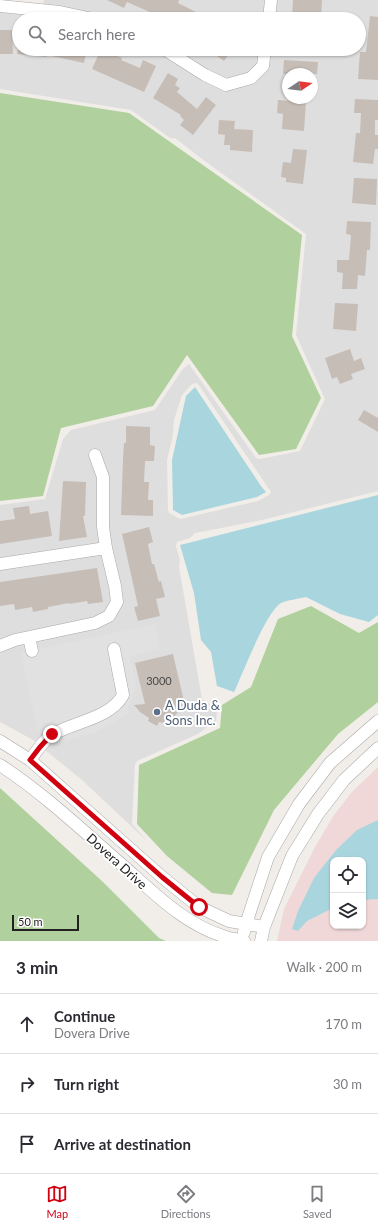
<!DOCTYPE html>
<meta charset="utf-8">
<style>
:root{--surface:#fff;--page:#f2f2f3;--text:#2b2b33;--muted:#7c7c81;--line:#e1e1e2;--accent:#d10110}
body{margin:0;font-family:Lato,sans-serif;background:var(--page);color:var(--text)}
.controls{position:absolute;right:12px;bottom:12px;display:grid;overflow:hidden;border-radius:8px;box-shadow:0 1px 3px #0004}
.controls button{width:36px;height:36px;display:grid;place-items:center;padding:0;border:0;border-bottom:1px solid var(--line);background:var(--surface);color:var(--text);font:20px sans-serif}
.compass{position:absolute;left:282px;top:68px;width:36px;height:36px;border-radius:50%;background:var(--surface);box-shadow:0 1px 3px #0004;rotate:77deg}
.scale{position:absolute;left:12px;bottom:10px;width:67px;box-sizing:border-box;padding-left:4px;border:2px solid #212121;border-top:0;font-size:11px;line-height:14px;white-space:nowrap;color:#212121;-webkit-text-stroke:3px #fff;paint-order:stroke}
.stop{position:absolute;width:12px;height:12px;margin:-9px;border:3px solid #d10110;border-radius:50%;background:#fff}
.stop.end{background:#d10110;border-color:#fff;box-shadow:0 1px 4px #0008}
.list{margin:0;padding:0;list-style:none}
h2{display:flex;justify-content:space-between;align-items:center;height:52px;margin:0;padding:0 16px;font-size:17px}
h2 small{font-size:13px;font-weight:400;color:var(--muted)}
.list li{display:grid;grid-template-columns:26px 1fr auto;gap:12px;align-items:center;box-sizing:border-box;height:60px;padding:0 16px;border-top:1px solid var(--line)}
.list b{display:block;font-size:15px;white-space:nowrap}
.list p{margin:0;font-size:13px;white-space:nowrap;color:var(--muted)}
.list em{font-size:13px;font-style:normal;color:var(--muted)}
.icon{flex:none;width:22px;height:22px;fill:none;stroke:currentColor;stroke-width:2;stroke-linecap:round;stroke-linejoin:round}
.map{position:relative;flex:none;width:378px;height:941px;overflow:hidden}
.search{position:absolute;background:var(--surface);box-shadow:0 1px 3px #0004;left:12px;right:12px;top:12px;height:44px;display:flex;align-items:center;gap:10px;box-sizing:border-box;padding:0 14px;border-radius:22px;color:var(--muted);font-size:15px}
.sheet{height:232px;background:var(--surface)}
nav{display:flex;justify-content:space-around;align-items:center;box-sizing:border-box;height:56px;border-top:1px solid var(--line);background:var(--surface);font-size:11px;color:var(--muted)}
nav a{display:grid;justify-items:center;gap:2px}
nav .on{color:var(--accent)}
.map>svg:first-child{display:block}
.residential{fill:#dfdede;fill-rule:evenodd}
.commercial{fill:#f1d8d8;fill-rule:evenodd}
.forest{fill:#b0d09d}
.parking{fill:#e1e1e1}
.water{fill:#a9d6de}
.building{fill:#c6bdb7}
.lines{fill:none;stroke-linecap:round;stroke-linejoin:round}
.minor-casing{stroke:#a8a8a8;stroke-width:13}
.minor{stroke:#fff;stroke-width:12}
.route{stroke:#d10110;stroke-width:5}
.service-dot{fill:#5c6f8a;stroke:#fff;stroke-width:1.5}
.labels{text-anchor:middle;stroke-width:4;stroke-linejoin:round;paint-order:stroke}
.number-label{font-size:11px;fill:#4a4846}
.service-label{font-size:13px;fill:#4e5e75;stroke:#fff;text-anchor:start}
.street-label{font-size:13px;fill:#212121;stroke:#fff}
</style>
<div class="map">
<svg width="378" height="941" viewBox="0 0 378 941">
<rect width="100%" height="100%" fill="#f1ede8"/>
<path class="residential" d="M44 0H266L263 19H112L61 7 43 5Z
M276 0H378V491L262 520 195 533 190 538 177 542 176 546 180 560 179 567 202 699 211 705 217 707 216 725H210L198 734 137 761 135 764 132 824 147 841 82 780 44 749 35 741 0 722V651L17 644 112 620 111 547 108 527V477L98 449 88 452 98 478 100 544 0 559V505L45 499 63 439 71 430 155 410 182 370 189 364 256 458 260 459 300 451 325 399 296 335 306 234 202 159 175 138H170L131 110 0 89V11L71 19H19V49H154L242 86 270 49H359V19H274ZM288 74H312V98H288ZM196 383 198 384 271 492 269 495 258 501 180 519 169 513 168 510 167 460 173 435 174 420 182 395 192 384Z
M173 49H260L258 64 248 74 227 80 208 71Z
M102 553 110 587 112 601 105 612 93 618 0 641V568Z"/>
<path class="commercial" d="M378 767V941H277L284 909 315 847 334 815 352 792ZM333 860H363V926H333Z"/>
<path class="forest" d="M0 93 129 113 302 235 292 336 321 398 296 449 259 455 187 355 153 406 61 428 43 496 0 501Z
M311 606 359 633 378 622V702L338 734 274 810 232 895 212 893 167 856 137 824 139 765 220 728 222 705 251 687 278 619Z
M0 788 103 882 159 938 166 941H0Z"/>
<path class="parking" d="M155 624 160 649 130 656 136 683 135 691 126 715 96 732 50 746 38 734 21 653Z"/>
<path class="water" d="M195 387 261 486 266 492 257 497 182 515 173 510 172 460 186 396Z
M378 495V615L369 622 340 614 306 597C298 599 288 600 281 603 266 612 243 673 234 692L217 686 211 652 201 640 194 593 180 545Z
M378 820V899L363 900V860H333V908L307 921 298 931 292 929 298 911 314 878 336 850 357 830Z"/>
<path class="building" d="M107 0H179L178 3 210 19H160L161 17 127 2 124 8Z
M293 0H322L321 19H292Z
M370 16 378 17V80L358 79 360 52H366Z
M0 30H12L13 54H0Z
M18 49H87L84 63 47 55V57L17 54Z
M101 49H117L115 55 122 58 121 60 140 68 143 60 156 66 144 92 92 69Z
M207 49H232L224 61Z
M284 60 318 62 317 74H283Z
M168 73 178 79 175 85 180 88 177 92 197 109 206 97 216 105 193 135 180 125 184 120 180 116 181 115 153 98Z
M355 99 378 100V120H375V135H378V149H375L373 164 353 162 356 133H360L361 113H354Z
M278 100 306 102 304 131 282 129 283 114 277 113Z
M219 120 235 121 234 129 253 130 252 152 230 150V145H224L225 135 218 134Z
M293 149 307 150 303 184 286 182V178L281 177 283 162 291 163Z
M354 178 377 179 376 205 352 203Z
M347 221 371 222 370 250H367L365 276 358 275 357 289H342L343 273 337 272V260H349L351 235 346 234Z
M335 303 358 304 356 331 333 329Z
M350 349 354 361 361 358 365 369 351 374 353 379 340 384 337 377 332 379 325 358Z
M364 410 378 418V432L358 420Z
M126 426 150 427V445L155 446 154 461H145L144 482H149L148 500H153V516L121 515 123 459 124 443H126Z
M63 481 86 482 85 516H83L87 537 59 541Z
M29 506 30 514 48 511 52 536 0 544V521L15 519 13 508Z
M149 527 153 542 148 544 152 564H154L159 582 161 581 165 597 156 599 160 616 138 621 134 607 138 606 122 534Z
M97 568 103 602 88 604 87 601 69 604V603L48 607V609L33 612 32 607 15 610 14 604 0 606V582Z
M173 654 186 710 178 712 172 719 177 725 159 722 157 726 148 721 149 718 140 712 134 705 145 704 135 663Z"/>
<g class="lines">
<g class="minor-casing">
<path id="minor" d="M0 6 60 12 93 19
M269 19 271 0
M164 49 205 75 226 85 251 78 263 66 265 49
M0 564 106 548
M29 637 32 651
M0 646 15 640 95 623 109 616 117 602 115 586 106 548 103 527V477L95 455
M0 741 30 760 162 877 199 907 229 921 264 927
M30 760C37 751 43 740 53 734 74 722 111 718 123 695L114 649
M0 765C43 793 81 829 120 863 151 890 182 923 223 936 230 939 237 939 244 941
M244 932 246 924 268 857 299 804 330 763 378 721
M261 941 264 927 292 856 318 814 344 780 378 748"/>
</g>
<use href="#minor" class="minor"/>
</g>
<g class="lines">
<path class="route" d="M52 734 40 747 30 760 162 877 199 907"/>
</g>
<circle class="service-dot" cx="157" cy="712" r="4"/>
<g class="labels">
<g class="number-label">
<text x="159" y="685">3000</text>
</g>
<g class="service-label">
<text x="165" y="710">A Duda &amp;<tspan x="165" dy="15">Sons Inc.</tspan></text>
</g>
<g class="street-label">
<text transform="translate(117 861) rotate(42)" y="5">Dovera Drive</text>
</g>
</g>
</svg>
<div class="controls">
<button><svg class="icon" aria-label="locate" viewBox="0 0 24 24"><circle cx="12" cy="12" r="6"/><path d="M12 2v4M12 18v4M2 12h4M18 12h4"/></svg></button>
<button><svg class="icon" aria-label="layers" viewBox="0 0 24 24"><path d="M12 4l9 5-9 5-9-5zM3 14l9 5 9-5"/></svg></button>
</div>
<svg class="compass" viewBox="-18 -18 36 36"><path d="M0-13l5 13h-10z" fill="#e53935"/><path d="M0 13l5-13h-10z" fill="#7c7c81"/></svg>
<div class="scale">50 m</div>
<div class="stop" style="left:199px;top:907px"></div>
<div class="stop end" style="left:52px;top:734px"></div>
<div class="search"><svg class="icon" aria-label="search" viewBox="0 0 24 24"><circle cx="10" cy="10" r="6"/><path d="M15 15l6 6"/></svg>Search here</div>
</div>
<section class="sheet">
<h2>3 min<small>Walk · 200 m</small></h2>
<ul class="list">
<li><svg class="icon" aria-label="ahead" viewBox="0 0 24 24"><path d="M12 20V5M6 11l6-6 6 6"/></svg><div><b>Continue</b><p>Dovera Drive</p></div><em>170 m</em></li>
<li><svg class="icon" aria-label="right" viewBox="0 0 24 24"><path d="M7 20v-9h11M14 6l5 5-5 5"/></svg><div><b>Turn right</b></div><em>30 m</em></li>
<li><svg class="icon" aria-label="arrive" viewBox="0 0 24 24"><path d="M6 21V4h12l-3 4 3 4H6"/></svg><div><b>Arrive at destination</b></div></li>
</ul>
</section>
<nav>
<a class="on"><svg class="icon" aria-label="map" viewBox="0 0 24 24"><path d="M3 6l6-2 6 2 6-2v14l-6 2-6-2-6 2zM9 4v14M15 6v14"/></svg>Map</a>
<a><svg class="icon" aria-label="directions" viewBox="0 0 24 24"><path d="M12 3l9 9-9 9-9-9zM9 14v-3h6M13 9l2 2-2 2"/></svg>Directions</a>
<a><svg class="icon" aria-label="saved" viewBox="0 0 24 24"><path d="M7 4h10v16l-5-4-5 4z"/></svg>Saved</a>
</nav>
